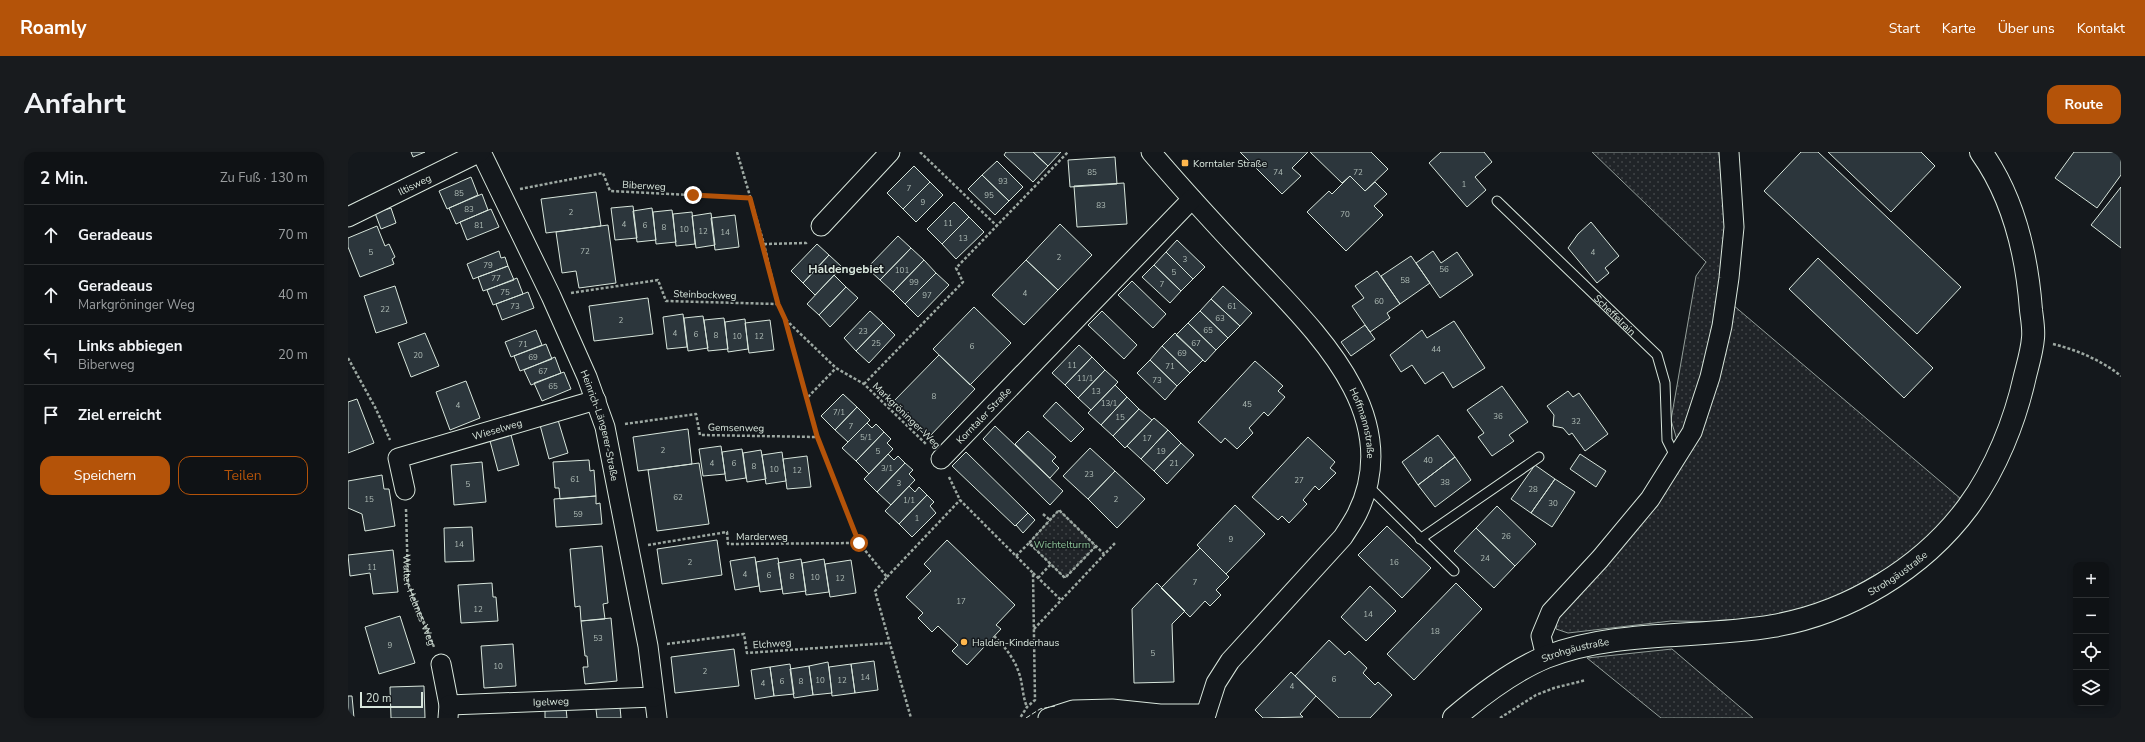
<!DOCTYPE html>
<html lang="de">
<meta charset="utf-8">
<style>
:root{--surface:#0f1215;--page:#181b1e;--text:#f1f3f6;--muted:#9b9ea0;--line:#2f3234;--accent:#b45309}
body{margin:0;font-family:"Nunito Sans",sans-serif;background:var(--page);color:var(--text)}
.controls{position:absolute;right:12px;bottom:12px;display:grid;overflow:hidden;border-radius:8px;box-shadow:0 2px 6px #0003}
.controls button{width:36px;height:36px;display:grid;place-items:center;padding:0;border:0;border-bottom:1px solid var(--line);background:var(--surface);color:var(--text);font:20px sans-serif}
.scale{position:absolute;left:12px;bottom:10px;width:63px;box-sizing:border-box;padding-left:4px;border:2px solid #d8e6dc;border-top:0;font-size:11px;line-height:14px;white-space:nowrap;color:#d8e6dc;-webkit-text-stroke:3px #14181c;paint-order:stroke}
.stop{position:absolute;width:12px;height:12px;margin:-9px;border:3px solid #b45309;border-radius:50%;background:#fff}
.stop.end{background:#b45309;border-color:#fff;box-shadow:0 1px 4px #0008}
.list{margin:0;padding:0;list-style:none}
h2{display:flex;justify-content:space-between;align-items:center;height:52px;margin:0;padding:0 16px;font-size:17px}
h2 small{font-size:13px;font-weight:400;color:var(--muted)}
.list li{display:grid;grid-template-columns:26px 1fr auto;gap:12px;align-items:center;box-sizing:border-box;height:60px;padding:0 16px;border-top:1px solid var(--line)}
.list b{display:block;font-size:15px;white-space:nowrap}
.list p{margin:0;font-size:13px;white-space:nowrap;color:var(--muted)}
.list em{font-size:13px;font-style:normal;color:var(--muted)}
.actions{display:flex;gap:8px;padding:12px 16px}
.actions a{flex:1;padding:9px 0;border:1px solid var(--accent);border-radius:12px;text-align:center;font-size:14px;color:var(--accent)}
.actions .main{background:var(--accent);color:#fff}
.icon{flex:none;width:22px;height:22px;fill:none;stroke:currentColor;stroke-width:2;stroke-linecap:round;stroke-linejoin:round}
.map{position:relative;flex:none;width:1773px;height:566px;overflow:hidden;border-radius:12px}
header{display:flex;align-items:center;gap:24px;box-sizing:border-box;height:56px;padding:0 20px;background:var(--accent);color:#fff}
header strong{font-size:19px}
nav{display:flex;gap:22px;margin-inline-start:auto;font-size:14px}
.intro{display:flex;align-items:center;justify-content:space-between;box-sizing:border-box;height:96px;padding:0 24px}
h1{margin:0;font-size:28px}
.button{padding:10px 18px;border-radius:12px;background:var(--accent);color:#fff;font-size:14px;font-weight:700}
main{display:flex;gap:24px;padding:0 24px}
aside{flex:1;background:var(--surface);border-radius:12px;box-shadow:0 2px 6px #0003}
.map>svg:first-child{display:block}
.green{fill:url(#green-dots);stroke:#939e99}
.building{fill:#2c363c;stroke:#d8e6dc}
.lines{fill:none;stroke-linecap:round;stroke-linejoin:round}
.lane-casing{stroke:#d8e6dc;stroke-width:11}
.street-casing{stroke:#d8e6dc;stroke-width:21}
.secondary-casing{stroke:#d8e6dc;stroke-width:24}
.path{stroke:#9da8a2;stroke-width:2.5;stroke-dasharray:3 2;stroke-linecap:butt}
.lane{stroke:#14181c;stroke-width:9}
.street{stroke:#14181c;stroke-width:19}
.secondary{stroke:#14181c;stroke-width:22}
.fence{stroke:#d8e6dc;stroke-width:1;stroke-dasharray:5 2;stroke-linecap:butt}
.route{stroke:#b45309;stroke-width:5}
.poi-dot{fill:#ffb74d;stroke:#14181c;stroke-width:1.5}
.labels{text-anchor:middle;stroke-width:3;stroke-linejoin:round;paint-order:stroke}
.number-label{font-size:8px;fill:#adbab4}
.poi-label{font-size:10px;fill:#d8e6dc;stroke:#14181c;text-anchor:start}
.street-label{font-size:10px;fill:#d8e6dc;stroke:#14181c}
.park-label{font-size:10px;fill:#8ac095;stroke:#14181c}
.quarter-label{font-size:12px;font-weight:bold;fill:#d8e6dc;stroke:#14181c}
</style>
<header>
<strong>Roamly</strong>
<nav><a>Start</a><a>Karte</a><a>Über uns</a><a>Kontakt</a></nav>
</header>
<div class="intro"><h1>Anfahrt</h1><a class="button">Route</a></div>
<main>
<aside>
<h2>2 Min.<small>Zu Fuß · 130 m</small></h2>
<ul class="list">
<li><svg class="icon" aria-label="ahead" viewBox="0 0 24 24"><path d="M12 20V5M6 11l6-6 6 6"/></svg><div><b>Geradeaus</b></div><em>70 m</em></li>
<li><svg class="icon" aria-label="ahead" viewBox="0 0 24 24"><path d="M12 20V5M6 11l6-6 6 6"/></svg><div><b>Geradeaus</b><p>Markgröninger Weg</p></div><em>40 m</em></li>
<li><svg class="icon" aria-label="left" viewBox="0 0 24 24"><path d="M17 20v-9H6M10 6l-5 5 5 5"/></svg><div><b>Links abbiegen</b><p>Biberweg</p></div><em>20 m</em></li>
<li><svg class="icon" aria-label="arrive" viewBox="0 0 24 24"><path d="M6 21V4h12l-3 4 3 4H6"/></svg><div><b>Ziel erreicht</b></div></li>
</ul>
<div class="actions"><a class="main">Speichern</a><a>Teilen</a></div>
</aside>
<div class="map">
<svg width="1773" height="566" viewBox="0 0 1773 566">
<defs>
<pattern id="green-dots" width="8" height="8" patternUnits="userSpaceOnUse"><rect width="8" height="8" fill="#202428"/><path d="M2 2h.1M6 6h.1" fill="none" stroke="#404447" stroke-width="1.8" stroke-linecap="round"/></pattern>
</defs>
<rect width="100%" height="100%" fill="#14181c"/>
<path class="green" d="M1244 0H1371L1377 76 1374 123 1360 220 1336 283 1329 288 1323 268 1348 124 1358 110Z
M1385 153 1613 347 1593 373 1550 410 1497 440 1455 458 1393 470 1323 469 1220 481 1208 477 1209 465 1317 336Z
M711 358 748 394 717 426 681 391Z
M1324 497 1405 566H1313L1239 506Z"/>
<path class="building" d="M63 0H77L65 5Z
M658 0H685L700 14 685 30 656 3Z
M685 0H713L700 14Z
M892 0H960L944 16 953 24 934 42Z
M962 0H1023L1040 17 1017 39 1002 24 994 31Z
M1093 0H1136L1144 10 1127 25 1138 38 1119 55 1081 11Z
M1453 0H1470L1613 135 1569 182 1416 39Z
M1480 0H1573L1587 14 1543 60Z
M1726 0H1773V23L1749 56 1707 26Z
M767 5 769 32 722 35 720 8Z
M649 9 675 35 661 49 634 23Z
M566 14 582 30 555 57 539 41Z
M634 23 661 49 647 63 620 37Z
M1002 24 1017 39 1027 30 1039 42 1026 54 1035 63 998 99 959 60 981 39 984 42Z
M123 25 130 43 99 57 91 39Z
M582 30 595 43 568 70 555 57Z
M776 31 779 72 729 75 726 34Z
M1773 35V96L1743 73Z
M248 40 253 74 198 81 193 47Z
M134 42 140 58 108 72 101 56Z
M606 50 621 65 594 92 579 77Z
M285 54 289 86 267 88 263 56Z
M43 56 48 71 33 77 27 61Z
M304 56 308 88 289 90 285 59Z
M143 57 151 75 119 88 112 70Z
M324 58 328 90 308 92 305 60Z
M344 60 347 92 328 94 325 62Z
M363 61 367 93 348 96 344 64Z
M387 63 391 95 367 98 363 66Z
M621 65 636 80 608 107 594 92Z
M1243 70 1271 104 1257 116 1261 121 1249 131 1220 96 1230 82Z
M712 72 744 103 710 138 678 108Z
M260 73 268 131 231 136 228 119 214 121 208 80Z
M29 74 37 94 41 92 47 105 44 107 46 112 12 125 0 95V86Z
M550 84 563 96 532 128 519 116Z
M829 88 857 115 845 127 818 100Z
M469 92 481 103 455 131 443 119Z
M563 96 576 108 545 140 532 128Z
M151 99 153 106 157 105 160 114 125 127 119 112Z
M1085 99 1093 111 1109 100 1125 123 1092 146 1068 111Z
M818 100 845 127 833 139 806 113Z
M481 103 494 115 467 143 455 131Z
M1063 104 1082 131 1052 152 1033 124Z
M1470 106 1585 216 1556 246 1441 137Z
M576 108 588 121 557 152 545 140Z
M678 108 710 138 676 173 644 143Z
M806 113 833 139 822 151 794 125Z
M160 114 166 128 135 139 130 125Z
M1029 119 1052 152 1039 161 1042 166 1022 180 1004 154 1016 146 1007 134Z
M588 121 601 133 570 165 557 152Z
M486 123 498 135 471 163 459 152Z
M169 126 175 142 145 153 139 138Z
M784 129 818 162 805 176 770 143Z
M47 134 59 171 28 181 16 144Z
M875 134 904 161 892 174 863 147Z
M498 135 510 146 482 175 471 163Z
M180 140 186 156 154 168 148 152Z
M300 146 305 182 246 189 241 154Z
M863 147 892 174 880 186 852 159Z
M626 155 663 191 622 233 585 197Z
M522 159 535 171 508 199 496 186Z
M754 159 789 193 776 207 740 173Z
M852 159 880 186 868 198 840 171Z
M335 162 339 195 319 197 315 165Z
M355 164 360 196 340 199 336 166Z
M376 166 380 197 360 199 356 168Z
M397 167 400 197 380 200 377 170Z
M422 168 426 198 401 201 397 171Z
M1106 169 1137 216 1105 236 1095 220 1077 232 1064 213 1053 220 1042 203 1074 178 1079 186Z
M535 171 547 183 521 211 508 199Z
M840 171 868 198 857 210 828 183Z
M1017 173 1027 187 1003 204 993 190Z
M188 178 194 193 163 205 157 190Z
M77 181 91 214 63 225 50 191Z
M827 181 855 208 842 221 814 194Z
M198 192 204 207 172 219 166 204Z
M731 193 744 205 717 233 704 221Z
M814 194 842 221 829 234 802 208Z
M591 203 627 237 580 286 544 251Z
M207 205 213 221 183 233 176 218Z
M744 205 757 218 730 246 717 233Z
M802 208 829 234 817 248 789 221Z
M907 209 935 234 930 239 937 245 920 264 916 260 901 276 905 281 889 297 877 286 873 291 850 270Z
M757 218 770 230 743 258 730 246Z
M216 220 223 237 194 249 186 231Z
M118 229 132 266 102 278 88 240Z
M767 233 779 245 753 273 740 261Z
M1154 234 1180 270 1161 283 1166 289 1144 304 1130 285 1136 281 1119 258Z
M1220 239 1225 245 1231 241 1260 282 1237 299 1224 281 1221 283 1215 276 1205 274 1206 263 1199 254Z
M495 242 509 255 487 278 473 264Z
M779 245 791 257 765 284 753 273Z
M9 247 26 291 0 301V250Z
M708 250 736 277 723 290 695 264Z
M509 255 522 268 500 290 487 278Z
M791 257 804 268 777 296 765 284Z
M806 266 820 278 793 307 779 294Z
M210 268 220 301 201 307 192 273Z
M519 271 524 276 528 272 536 280 508 309 494 296Z
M647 274 715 339 702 353 635 287Z
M340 277 344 312 290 319 285 285Z
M820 278 833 291 806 319 793 307Z
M680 279 708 305 704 309 711 316 702 326 667 292Z
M536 280 543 287 539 291 545 297 521 322 508 309Z
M163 283 171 313 150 319 142 289Z
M1090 283 1107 305 1070 333 1054 310Z
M960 285 987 310 982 316 988 321 971 338 967 334 955 348 959 352 941 371 934 364 930 368 904 345Z
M833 291 846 303 819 332 806 319Z
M373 294 377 322 355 324 351 297Z
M742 296 767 319 740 347 715 324Z
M394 297 398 326 378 329 374 300Z
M413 298 418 327 399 330 395 301Z
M434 300 438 329 418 332 414 303Z
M618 300 680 361 667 374 604 314Z
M540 302 546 308 550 304 557 311 529 340 516 327Z
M1232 302 1258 319 1248 335 1222 317Z
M459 304 463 335 439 337 435 307Z
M1107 305 1123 328 1087 355 1070 333Z
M241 308 242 319 246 318 248 344 212 347 211 336H207L205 310Z
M134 310 138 350 106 353 103 313Z
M351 311 361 372 309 379 300 318Z
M557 311 565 318 561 322 567 328 543 353 529 340Z
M1187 313 1207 327 1183 361 1163 347Z
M767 319 797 347 769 376 740 347Z
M34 323 36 337H41L47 374 17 379 14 362 0 356V329Z
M1207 327 1227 340 1204 375 1183 361Z
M561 334 567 340 571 335 579 343 551 372 537 359Z
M579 343 586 350 582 354 588 361 564 385 551 372Z
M248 344V352L252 351 254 372 208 375 206 347Z
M887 353 917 382 878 422 849 393Z
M1149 354 1188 392 1167 414 1128 376Z
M680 361 687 368 675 381 668 373Z
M1039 374 1083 416 1054 446 1010 403Z
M124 375 126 409 97 410 96 376Z
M1128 376 1167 414 1146 436 1106 399Z
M369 388 374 423 314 432 309 397Z
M599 388 667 453 648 473 653 477 619 513 604 499 610 493 590 474 584 480 570 466 575 461 558 445 583 419 576 412Z
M254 394 260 451 255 452 257 467 233 469 232 454 227 455 222 397Z
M852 396 881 425 868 438 873 443 862 454 857 449 842 465 813 436Z
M45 398 50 440 25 442 22 421 2 424 0 403Z
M407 405 411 434 387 438 382 409Z
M430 406 434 437 412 440 408 410Z
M453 407 458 439 435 442 430 411Z
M476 407 481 440 458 443 454 411Z
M503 408 508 441 482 445 477 412Z
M144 431 145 445H148L150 469 113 471 110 433Z
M809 431 837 459 824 472 826 530 786 531 784 457Z
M1108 431 1134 457 1066 528 1039 502Z
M1022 434 1048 459 1018 489 993 465Z
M52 464 67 511 31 522 17 475Z
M263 466 269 529 237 532 235 515H240L239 504H237L233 469Z
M981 488 997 503 1001 499 1019 516 1015 521 1027 533 1030 530 1044 543 1022 566H991L947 524Z
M165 492 168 534 136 536 133 494Z
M386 497 391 534 327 541 323 505Z
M526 509 530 538 507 541 503 512Z
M480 510 484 541 465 543 461 514Z
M442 512 446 542 426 544 422 515Z
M503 512 507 541 484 544 481 515Z
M461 514 465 543 446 546 442 517Z
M422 515 426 544 407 547 403 518Z
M943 520 968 544 952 562 955 565 915 566 907 558Z
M76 534 77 566H43L42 535Z
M0 544H4L6 566H0Z
M272 555 273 566H249L248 557Z
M218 556 219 566H197V557Z"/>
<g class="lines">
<g class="lane-casing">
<g id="lane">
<path id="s2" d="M1149 49 1309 203 1317 231 1319 288 1328 306"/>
<path d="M1019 333 1106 419"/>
<path d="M1072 387 1191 305"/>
</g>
</g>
<g class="street-casing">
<g id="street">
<path id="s3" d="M133 0 203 144 239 225 257 275 300 494 309 566"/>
<path id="s4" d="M803 0C838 41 874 80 911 119 971 183 1057 265 1009 362 1005 370 1000 377 995 385L882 509 868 531 858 562"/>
<path id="s5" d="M0 65 132 0"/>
<path d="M473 74 542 0"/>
<path id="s6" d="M593 307 844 47"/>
<path id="s7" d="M57 338 50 306 248 248"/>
<path d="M1198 505 1193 484 1203 460 1252 407 1302 347 1344 280 1362 225 1374 174 1381 126 1386 75 1381 0"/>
<path d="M93 512 101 553 100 566"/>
<path id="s8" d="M101 553 306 545"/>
<path d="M700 566 725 558 764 557 812 562H858"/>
</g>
</g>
<g class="secondary-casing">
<g id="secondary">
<path id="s9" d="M1106 566C1133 543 1164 519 1198 505 1269 477 1350 487 1425 474 1500 461 1574 417 1620 355 1648 317 1667 269 1677 224 1680 212 1684 199 1685 186 1686 177 1684 167 1683 158 1679 104 1665 45 1633 0"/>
</g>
</g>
<g class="path">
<path d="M389 0 416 92 430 152 437 167 488 216 516 232 579 293"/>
<path d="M572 0 649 74"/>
<path d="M172 37 255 21 262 39 402 46"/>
<path d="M416 92 458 91 460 89"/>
<path d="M223 141 310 128 318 149 429 152"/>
<path d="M438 168 469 285 511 391 539 425 527 439 563 566"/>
<path d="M1705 192C1729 198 1753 208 1773 224"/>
<path d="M0 206 28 257 42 288"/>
<path d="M516 232 615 130 608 116 720 0"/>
<path d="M460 245 488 216"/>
<path d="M277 272 348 262 352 283 469 285"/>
<path d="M601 325 612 348 685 421 687 548 679 555 672 566"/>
<path id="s1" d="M58 357 60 431 86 495"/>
<path d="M695 362 702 368"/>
<path d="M300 393 379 380 380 392 511 391"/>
<path d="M748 394 717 426 681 391 711 358 756 402"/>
<path d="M668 404 681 391"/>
<path d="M685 421 713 448"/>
<path d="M539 425 612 348"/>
<path d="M690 426 703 412"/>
<path d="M686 477 768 390"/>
<path d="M646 484C657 495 666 506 671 521 675 532 674 543 679 555"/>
<path d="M319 492 396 482 399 501 541 491"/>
<path d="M1152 566 1188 543 1206 536 1238 528"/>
</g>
<use href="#lane" class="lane"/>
<use href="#street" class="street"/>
<use href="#secondary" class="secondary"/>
<path class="fence" d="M678 566 692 557 707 554"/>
</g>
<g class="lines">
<path class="route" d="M345 43 402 46 430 152 437 167 469 284 511 391"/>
</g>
<g class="poi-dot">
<rect x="833" y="7" width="8" height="8" rx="2"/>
<circle cx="616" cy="490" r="4"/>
</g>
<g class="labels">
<g class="number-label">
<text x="744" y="23">85</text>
<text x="930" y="23">74</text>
<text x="1010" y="23">72</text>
<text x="655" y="32">93</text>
<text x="1116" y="35">1</text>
<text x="561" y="39">7</text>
<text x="111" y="44">85</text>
<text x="641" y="46">95</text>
<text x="575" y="53">9</text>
<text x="753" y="56">83</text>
<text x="121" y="60">83</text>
<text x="223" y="63">2</text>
<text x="997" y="65">70</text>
<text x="600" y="74">11</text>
<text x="276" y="75">4</text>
<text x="131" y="76">81</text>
<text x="297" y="76">6</text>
<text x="316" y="78">8</text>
<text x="336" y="80">10</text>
<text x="355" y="82">12</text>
<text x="377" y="83">14</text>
<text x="615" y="89">13</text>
<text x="237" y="102">72</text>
<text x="23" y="103">5</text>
<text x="1245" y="103">4</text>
<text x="711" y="108">2</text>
<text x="837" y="110">3</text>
<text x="140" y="116">79</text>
<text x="1096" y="120">56</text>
<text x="554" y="121">101</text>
<text x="826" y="123">5</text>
<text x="148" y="129">77</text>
<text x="1057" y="131">58</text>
<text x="566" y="133">99</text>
<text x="814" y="135">7</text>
<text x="157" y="143">75</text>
<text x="677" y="144">4</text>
<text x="579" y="146">97</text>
<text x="1031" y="152">60</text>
<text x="167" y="157">73</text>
<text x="884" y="157">61</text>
<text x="37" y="160">22</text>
<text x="872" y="169">63</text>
<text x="273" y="171">2</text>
<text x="860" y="181">65</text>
<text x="515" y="182">23</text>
<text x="327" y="184">4</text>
<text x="348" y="185">6</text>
<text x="368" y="186">8</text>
<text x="389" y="187">10</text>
<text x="411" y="187">12</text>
<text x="528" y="194">25</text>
<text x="848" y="194">67</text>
<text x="175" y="195">71</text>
<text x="624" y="197">6</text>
<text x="1088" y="200">44</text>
<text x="834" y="204">69</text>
<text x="70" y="206">20</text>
<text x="185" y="208">69</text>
<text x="724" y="216">11</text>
<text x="822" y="217">71</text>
<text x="195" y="222">67</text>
<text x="737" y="229">11/1</text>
<text x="809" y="231">73</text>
<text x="205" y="237">65</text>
<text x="748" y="242">13</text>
<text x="586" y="247">8</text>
<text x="761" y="254">13/1</text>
<text x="899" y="255">45</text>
<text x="110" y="256">4</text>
<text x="491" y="263">7/1</text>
<text x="1150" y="267">36</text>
<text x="772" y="268">15</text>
<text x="1228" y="272">32</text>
<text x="503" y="277">7</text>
<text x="518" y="288">5/1</text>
<text x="799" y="289">17</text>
<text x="315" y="301">2</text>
<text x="530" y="302">5</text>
<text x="813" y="302">19</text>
<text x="1080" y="311">40</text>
<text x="364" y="314">4</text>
<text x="386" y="314">6</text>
<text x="826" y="314">21</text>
<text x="406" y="317">8</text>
<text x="539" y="319">3/1</text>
<text x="426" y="320">10</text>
<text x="449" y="321">12</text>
<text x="741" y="325">23</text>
<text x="227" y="330">61</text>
<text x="951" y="331">27</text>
<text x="1097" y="333">38</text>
<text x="551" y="334">3</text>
<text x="120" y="335">5</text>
<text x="1185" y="340">28</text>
<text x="330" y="348">62</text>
<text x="21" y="350">15</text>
<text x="768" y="350">2</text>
<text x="561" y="351">1/1</text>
<text x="1205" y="354">30</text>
<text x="230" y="365">59</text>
<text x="569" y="369">1</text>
<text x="1158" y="387">26</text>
<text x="883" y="390">9</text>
<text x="111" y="395">14</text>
<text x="1137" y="409">24</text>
<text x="342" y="413">2</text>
<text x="1046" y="413">16</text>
<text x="24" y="418">11</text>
<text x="397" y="425">4</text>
<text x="421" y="426">6</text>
<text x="444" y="427">8</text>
<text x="467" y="428">10</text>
<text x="492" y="429">12</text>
<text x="847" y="433">7</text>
<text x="613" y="452">17</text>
<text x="130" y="460">12</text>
<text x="1020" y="465">14</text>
<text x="1087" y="482">18</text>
<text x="250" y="489">53</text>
<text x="42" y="496">9</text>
<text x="805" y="504">5</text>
<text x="150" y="517">10</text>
<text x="357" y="522">2</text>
<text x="517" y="528">14</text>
<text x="986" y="530">6</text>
<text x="472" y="531">10</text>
<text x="494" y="531">12</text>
<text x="434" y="532">6</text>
<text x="453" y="532">8</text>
<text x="415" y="534">4</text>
<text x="944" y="537">4</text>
</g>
<g class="poi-label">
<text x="845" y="15">Korntaler Straße</text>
<text x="624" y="494">Halden-Kinderhaus</text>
</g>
<g class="street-label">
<text dy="4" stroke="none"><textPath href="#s5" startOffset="74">Iltisweg</textPath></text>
<text transform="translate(296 33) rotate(3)" y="4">Biberweg</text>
<text transform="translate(357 142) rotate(2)" y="4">Steinbockweg</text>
<text dy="4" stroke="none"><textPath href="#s2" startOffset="164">Scheffelrain</textPath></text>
<text transform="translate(559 263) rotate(44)" y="4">Markgröninger Weg</text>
<text dy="4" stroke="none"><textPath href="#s6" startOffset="61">Korntaler Straße</textPath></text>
<text dy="4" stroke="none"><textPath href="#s4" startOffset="348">Hoffmannstraße</textPath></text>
<text dy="4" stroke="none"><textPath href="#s3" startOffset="299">Heinrich-Längerer-Straße</textPath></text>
<text transform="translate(388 275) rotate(1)" y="4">Gemsenweg</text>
<text dy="4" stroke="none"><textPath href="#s7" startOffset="136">Wieselweg</textPath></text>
<text x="414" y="388">Marderweg</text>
<text dy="4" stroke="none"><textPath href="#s9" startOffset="477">Strohgäustraße</textPath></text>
<text dy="4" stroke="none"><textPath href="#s1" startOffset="93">Walter-Helmes-Weg</textPath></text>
<text transform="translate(424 491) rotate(-4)" y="4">Elchweg</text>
<text dy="4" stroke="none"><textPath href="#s9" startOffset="141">Strohgäustraße</textPath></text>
<text dy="4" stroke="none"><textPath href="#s8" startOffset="102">Igelweg</textPath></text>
</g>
<g class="park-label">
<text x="714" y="396">Wichtelturm</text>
</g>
<g class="quarter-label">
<text x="498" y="121">Haldengebiet</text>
</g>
</g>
</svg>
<div class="controls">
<button>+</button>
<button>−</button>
<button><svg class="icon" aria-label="locate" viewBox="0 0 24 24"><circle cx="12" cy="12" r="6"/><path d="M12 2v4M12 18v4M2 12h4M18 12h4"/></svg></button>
<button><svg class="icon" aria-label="layers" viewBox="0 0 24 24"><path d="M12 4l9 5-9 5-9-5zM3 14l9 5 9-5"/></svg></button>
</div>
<div class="scale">20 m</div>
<div class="stop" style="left:511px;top:391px"></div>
<div class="stop end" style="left:345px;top:43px"></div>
</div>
</main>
